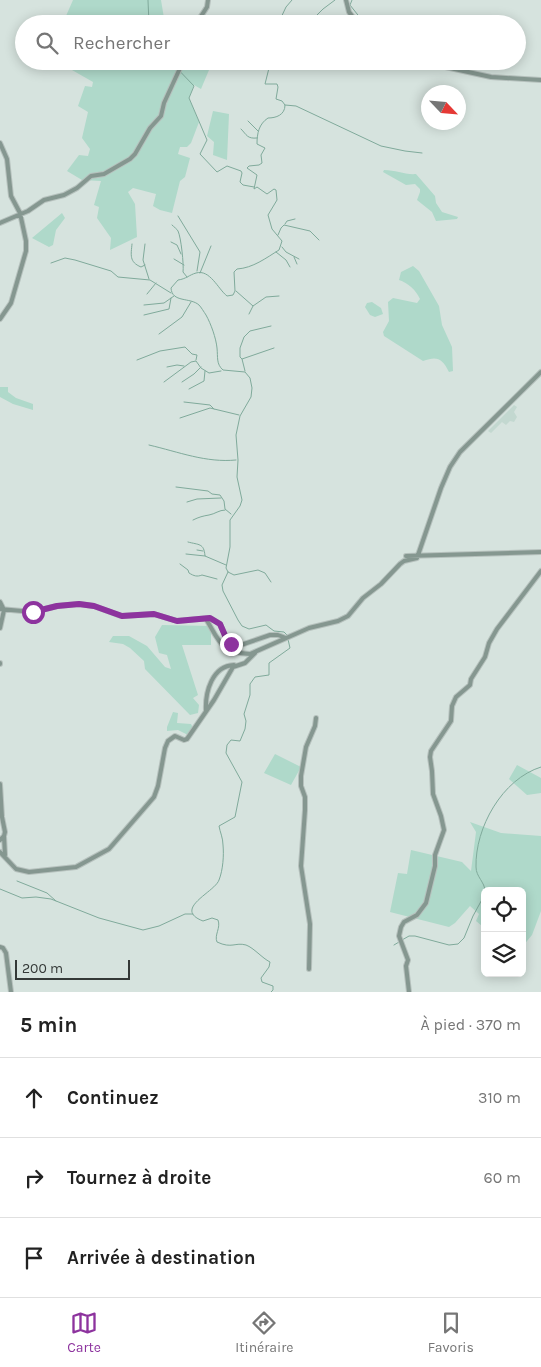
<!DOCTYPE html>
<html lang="fr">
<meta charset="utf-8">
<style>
:root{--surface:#fff;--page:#f2f2f2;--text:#222;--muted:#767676;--line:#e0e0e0;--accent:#8d339e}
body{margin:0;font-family:Karla,sans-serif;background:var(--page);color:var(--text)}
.controls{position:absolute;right:15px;bottom:15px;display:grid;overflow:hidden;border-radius:8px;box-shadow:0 2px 12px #0003}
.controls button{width:45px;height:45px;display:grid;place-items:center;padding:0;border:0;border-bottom:1px solid var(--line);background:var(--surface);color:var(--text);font:25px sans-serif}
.compass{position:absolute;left:421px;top:85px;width:45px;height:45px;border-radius:50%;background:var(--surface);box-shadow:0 2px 12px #0003;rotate:116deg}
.scale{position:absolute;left:15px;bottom:12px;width:115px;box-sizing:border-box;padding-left:5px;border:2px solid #343937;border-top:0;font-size:14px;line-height:18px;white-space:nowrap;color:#343937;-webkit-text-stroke:4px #d6e3de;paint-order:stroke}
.stop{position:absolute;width:15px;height:15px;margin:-11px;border:4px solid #8d339e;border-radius:50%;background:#fff}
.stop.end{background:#8d339e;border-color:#fff;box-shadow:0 1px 5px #0008}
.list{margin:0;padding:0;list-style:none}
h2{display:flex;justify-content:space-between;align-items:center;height:65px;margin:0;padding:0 20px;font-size:21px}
h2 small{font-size:16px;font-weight:400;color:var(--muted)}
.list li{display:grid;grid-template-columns:32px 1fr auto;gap:15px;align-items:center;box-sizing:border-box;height:80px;padding:0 20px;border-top:1px solid var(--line)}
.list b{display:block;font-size:19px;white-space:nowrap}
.list em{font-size:16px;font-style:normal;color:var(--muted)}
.icon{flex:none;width:28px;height:28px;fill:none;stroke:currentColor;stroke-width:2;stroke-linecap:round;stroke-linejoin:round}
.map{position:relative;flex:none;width:541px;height:992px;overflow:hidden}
.search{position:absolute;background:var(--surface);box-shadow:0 2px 12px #0003;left:15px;right:15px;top:15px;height:55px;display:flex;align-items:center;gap:12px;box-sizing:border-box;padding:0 18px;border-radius:28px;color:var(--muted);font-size:19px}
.sheet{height:305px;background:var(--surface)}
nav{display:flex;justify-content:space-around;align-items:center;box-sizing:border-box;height:70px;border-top:1px solid var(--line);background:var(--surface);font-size:14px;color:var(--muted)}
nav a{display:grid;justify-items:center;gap:2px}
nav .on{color:var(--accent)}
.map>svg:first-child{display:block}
.built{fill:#c3d8d0}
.green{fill:#afd9ca}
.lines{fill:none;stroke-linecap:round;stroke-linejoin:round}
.stream{stroke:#80aa9b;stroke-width:1}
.minor-casing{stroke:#b6c1bd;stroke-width:6}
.minor{stroke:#859790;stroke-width:4}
.route{stroke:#8d339e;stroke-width:6}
</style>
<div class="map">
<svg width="541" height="992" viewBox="0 0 541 992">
<rect width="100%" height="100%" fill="#d6e3de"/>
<path class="built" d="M514 405 517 407 514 412 517 417 514 422 510 421 506 425 502 422 491 433 488 431Z"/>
<path class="green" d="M73 0H161L165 24H80L66 16Z
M76 61H196V63L209 70 201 89 194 85 189 98 199 122 191 143 187 147H180L178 154 190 158 185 177 180 181 172 213 160 210 153 206 156 194 133 188 128 192 135 204 137 237 110 250 111 238 97 218 99 207 94 205 101 181 82 180 67 171 79 155 88 156 90 149 82 138 88 112 78 106 85 86 92 87 93 82 72 70Z
M213 111 229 114 227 160 213 155 214 142 207 136Z
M384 170C396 170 405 175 416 174L435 196 436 203 442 212 458 217 457 219 436 221 432 212 417 200 420 192V189L415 184 406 185 383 172Z
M62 213 65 218 56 230 53 245 49 247 32 238Z
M413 266 419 271 439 306 442 325 452 347 453 371 449 372C442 358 437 356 423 361L384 336 383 332 389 321 388 302 393 298 417 303 420 299C416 290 408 283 399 280L401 272Z
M372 302 381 308 383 314 375 317 370 315 365 307 367 303Z
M0 387H8V392L16 398 33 404V410L13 404 0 397Z
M162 625 211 626V645H182L198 695 193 698 199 705 198 713 190 715 145 669 144 661 130 648 123 644 109 642 113 636H129L147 646 165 667 171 669 167 655 159 653 155 637Z
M173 712 178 713 177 723 191 724 193 728 188 735 178 730 167 731V727Z
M275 754 301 767 291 785 264 773Z
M517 765 541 778V793L527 795 509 779Z
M470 822 501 833 541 836V911L532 935 522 947V891H485V922L482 926 476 921 479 914 470 906 455 923 449 927 390 912 398 873 407 874 411 850 462 862 471 871 476 832Z"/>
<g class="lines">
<path class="stream" d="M148 0 149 24
M352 0 350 5 365 24
M278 24 286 7 292 0
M308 24 323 9 335 0
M170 61 194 86 189 98 207 140 200 154 217 172 227 166 241 171 242 173 240 182 243 185 254 187
M269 61V68L265 84H277L278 87 276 99 282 101 285 105C285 115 276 118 268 118 259 124 257 133 257 144L265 148 261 155 262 163 259 165 249 166 247 168 257 175 254 189 257 187 267 194 274 189 276 190 277 200 268 215 272 229 282 241 279 250C266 258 253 268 237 269L234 272 235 291 233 295 227 296C218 289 210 269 196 273 189 275 186 279 178 280L171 288C172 303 190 297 199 305 201 307 204 312 206 315 211 324 216 338 217 348 218 357 216 364 223 370L245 372 250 378 252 388 251 397 240 416 236 435 238 460 237 477 242 500 240 506 230 520V547L226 568 228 572 234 575 258 570 265 573 271 582
M285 105 296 106 381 146 405 151 422 153
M248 121 258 131
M241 129C247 135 247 139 257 138
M178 216 200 252 197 271
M285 224 287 221 295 219
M172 225C174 227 177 229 178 231 181 237 184 265 183 272L187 277
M278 235 281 228 284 225 310 231 319 240
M171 242 177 245 181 254
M132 244C131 255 129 262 141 267L145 265
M145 244 143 260 149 279
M282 247 286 252 299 259
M276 252 286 260 290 267
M294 257 297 264
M174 259 184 265
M51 263 65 258 75 260 111 271 118 277 150 280 171 293
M200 273 211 246
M236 291 253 306 266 297 279 296
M147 294 156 283
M144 305 164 303 174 296
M249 314 253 306
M144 315 169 309 171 298
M159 334 182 317 191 302
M242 359 240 357V348L244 337 250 331 271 326
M137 360 160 351 185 347 192 354 197 355 196 360
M167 367 177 365 184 366
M245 371 242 359 274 348
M164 382 191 362 196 361 201 368 209 373 221 371
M182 382 194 374 201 367
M189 389 204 381 205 371
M184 402 210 405 214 409
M180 418 210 408 239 415
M149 445C179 452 206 463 236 460
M176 487 208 491 212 494 220 495 224 501 225 509 231 514
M187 502 197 499 221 498
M193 520C199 517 203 516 209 515 215 514 219 510 225 510
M188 542C199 545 204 543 205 556L226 565
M197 550 203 551
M186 554 205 556
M180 564 188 570 189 573C194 576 197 577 202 575L217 579
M228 572 222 585 223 591 238 620 242 626 249 629 266 625 274 631 284 632 287 635 290 648 269 663V675L255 677 250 684V695L244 714 246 721 245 729 240 741 231 740 227 745 226 753 242 782 235 817 219 826C220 832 223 838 223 845 224 855 223 870 219 880 215 892 172 909 203 921L212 918 218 920C221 928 214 935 217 942 232 949 235 942 246 945 254 948 262 958 270 962L269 967 261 978 262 982 273 986V990L271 992
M17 881 47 893 56 901
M0 889 22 898 36 897 51 899 99 918 143 930 159 926 185 914H193
M485 891C485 882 476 877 476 867 475 828 502 779 541 767
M402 940 409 936H415L449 945 458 944 464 938 473 916 485 894
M394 945 399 942"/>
<g class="minor-casing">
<path id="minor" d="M346 0 349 12 358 24
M196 24 207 7 208 0
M418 61 491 77 541 80
M0 143 7 159 11 196 20 213 26 241V251L11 303 0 319
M0 223 28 211 44 200 64 195 77 188 91 176 104 174 130 159 135 154 150 128 161 116 164 103 181 66 187 61
M406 556 541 552
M0 602 4 610 0 628
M0 609 33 612 57 606 79 604 94 606 121 616 154 614 177 621 210 618 220 624 227 640 231 644 238 646 270 635H278L286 638
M206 619C219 640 220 653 250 654L309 628 338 621 348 616 363 598 381 584 400 564 404 561 417 558 441 488 450 467 460 452 541 372
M0 663V664
M206 711C205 692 212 666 234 665
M0 784 2 817 5 832 4 836 0 840
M4 836 5 855
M0 852 16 869 29 872 76 867 109 849 154 797 158 786 165 748 168 741 175 736 184 740 187 739 214 700 233 667 245 663 255 653
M0 947 3 948 6 953 11 992
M309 969 310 924 301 866 305 810V797L301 786V776L306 747 315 726 316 718
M409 992 406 966 408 960 399 936 401 927 404 922 417 915 426 903 435 866V855L444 830 441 816 433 794 432 771 430 757 431 751 451 721 452 706 456 697 470 685 471 679 485 657 489 643 497 629 541 571"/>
</g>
<use href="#minor" class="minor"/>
</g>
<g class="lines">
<path class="route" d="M33 612 57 606 79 604 94 606 122 616 154 614 177 621 210 618 220 624 227 640 231 644"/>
</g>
</svg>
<div class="controls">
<button><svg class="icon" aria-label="locate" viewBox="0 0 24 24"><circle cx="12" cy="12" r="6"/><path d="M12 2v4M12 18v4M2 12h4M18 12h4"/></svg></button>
<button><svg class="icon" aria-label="layers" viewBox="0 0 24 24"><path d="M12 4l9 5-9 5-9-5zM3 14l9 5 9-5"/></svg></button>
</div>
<svg class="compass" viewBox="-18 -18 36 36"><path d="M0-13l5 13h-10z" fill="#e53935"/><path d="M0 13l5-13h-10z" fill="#767676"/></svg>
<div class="scale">200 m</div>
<div class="stop" style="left:33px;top:612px"></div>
<div class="stop end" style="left:231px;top:644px"></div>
<div class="search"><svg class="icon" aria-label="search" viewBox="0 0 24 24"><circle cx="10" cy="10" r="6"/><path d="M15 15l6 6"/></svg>Rechercher</div>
</div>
<section class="sheet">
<h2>5 min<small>À pied · 370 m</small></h2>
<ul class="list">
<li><svg class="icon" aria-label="ahead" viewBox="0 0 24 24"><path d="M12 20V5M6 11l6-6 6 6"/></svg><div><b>Continuez</b></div><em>310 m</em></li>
<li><svg class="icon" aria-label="right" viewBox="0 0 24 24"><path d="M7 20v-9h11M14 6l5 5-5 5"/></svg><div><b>Tournez à droite</b></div><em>60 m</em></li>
<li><svg class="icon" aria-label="arrive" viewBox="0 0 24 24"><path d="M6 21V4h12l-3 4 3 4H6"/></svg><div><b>Arrivée à destination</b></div></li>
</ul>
</section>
<nav>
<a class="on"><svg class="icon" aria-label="map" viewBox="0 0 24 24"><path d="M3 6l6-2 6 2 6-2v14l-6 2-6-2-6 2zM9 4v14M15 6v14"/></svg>Carte</a>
<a><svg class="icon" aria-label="directions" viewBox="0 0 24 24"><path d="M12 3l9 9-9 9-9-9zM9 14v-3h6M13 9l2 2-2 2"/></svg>Itinéraire</a>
<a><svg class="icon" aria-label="saved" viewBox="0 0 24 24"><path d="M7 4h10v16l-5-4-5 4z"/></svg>Favoris</a>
</nav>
